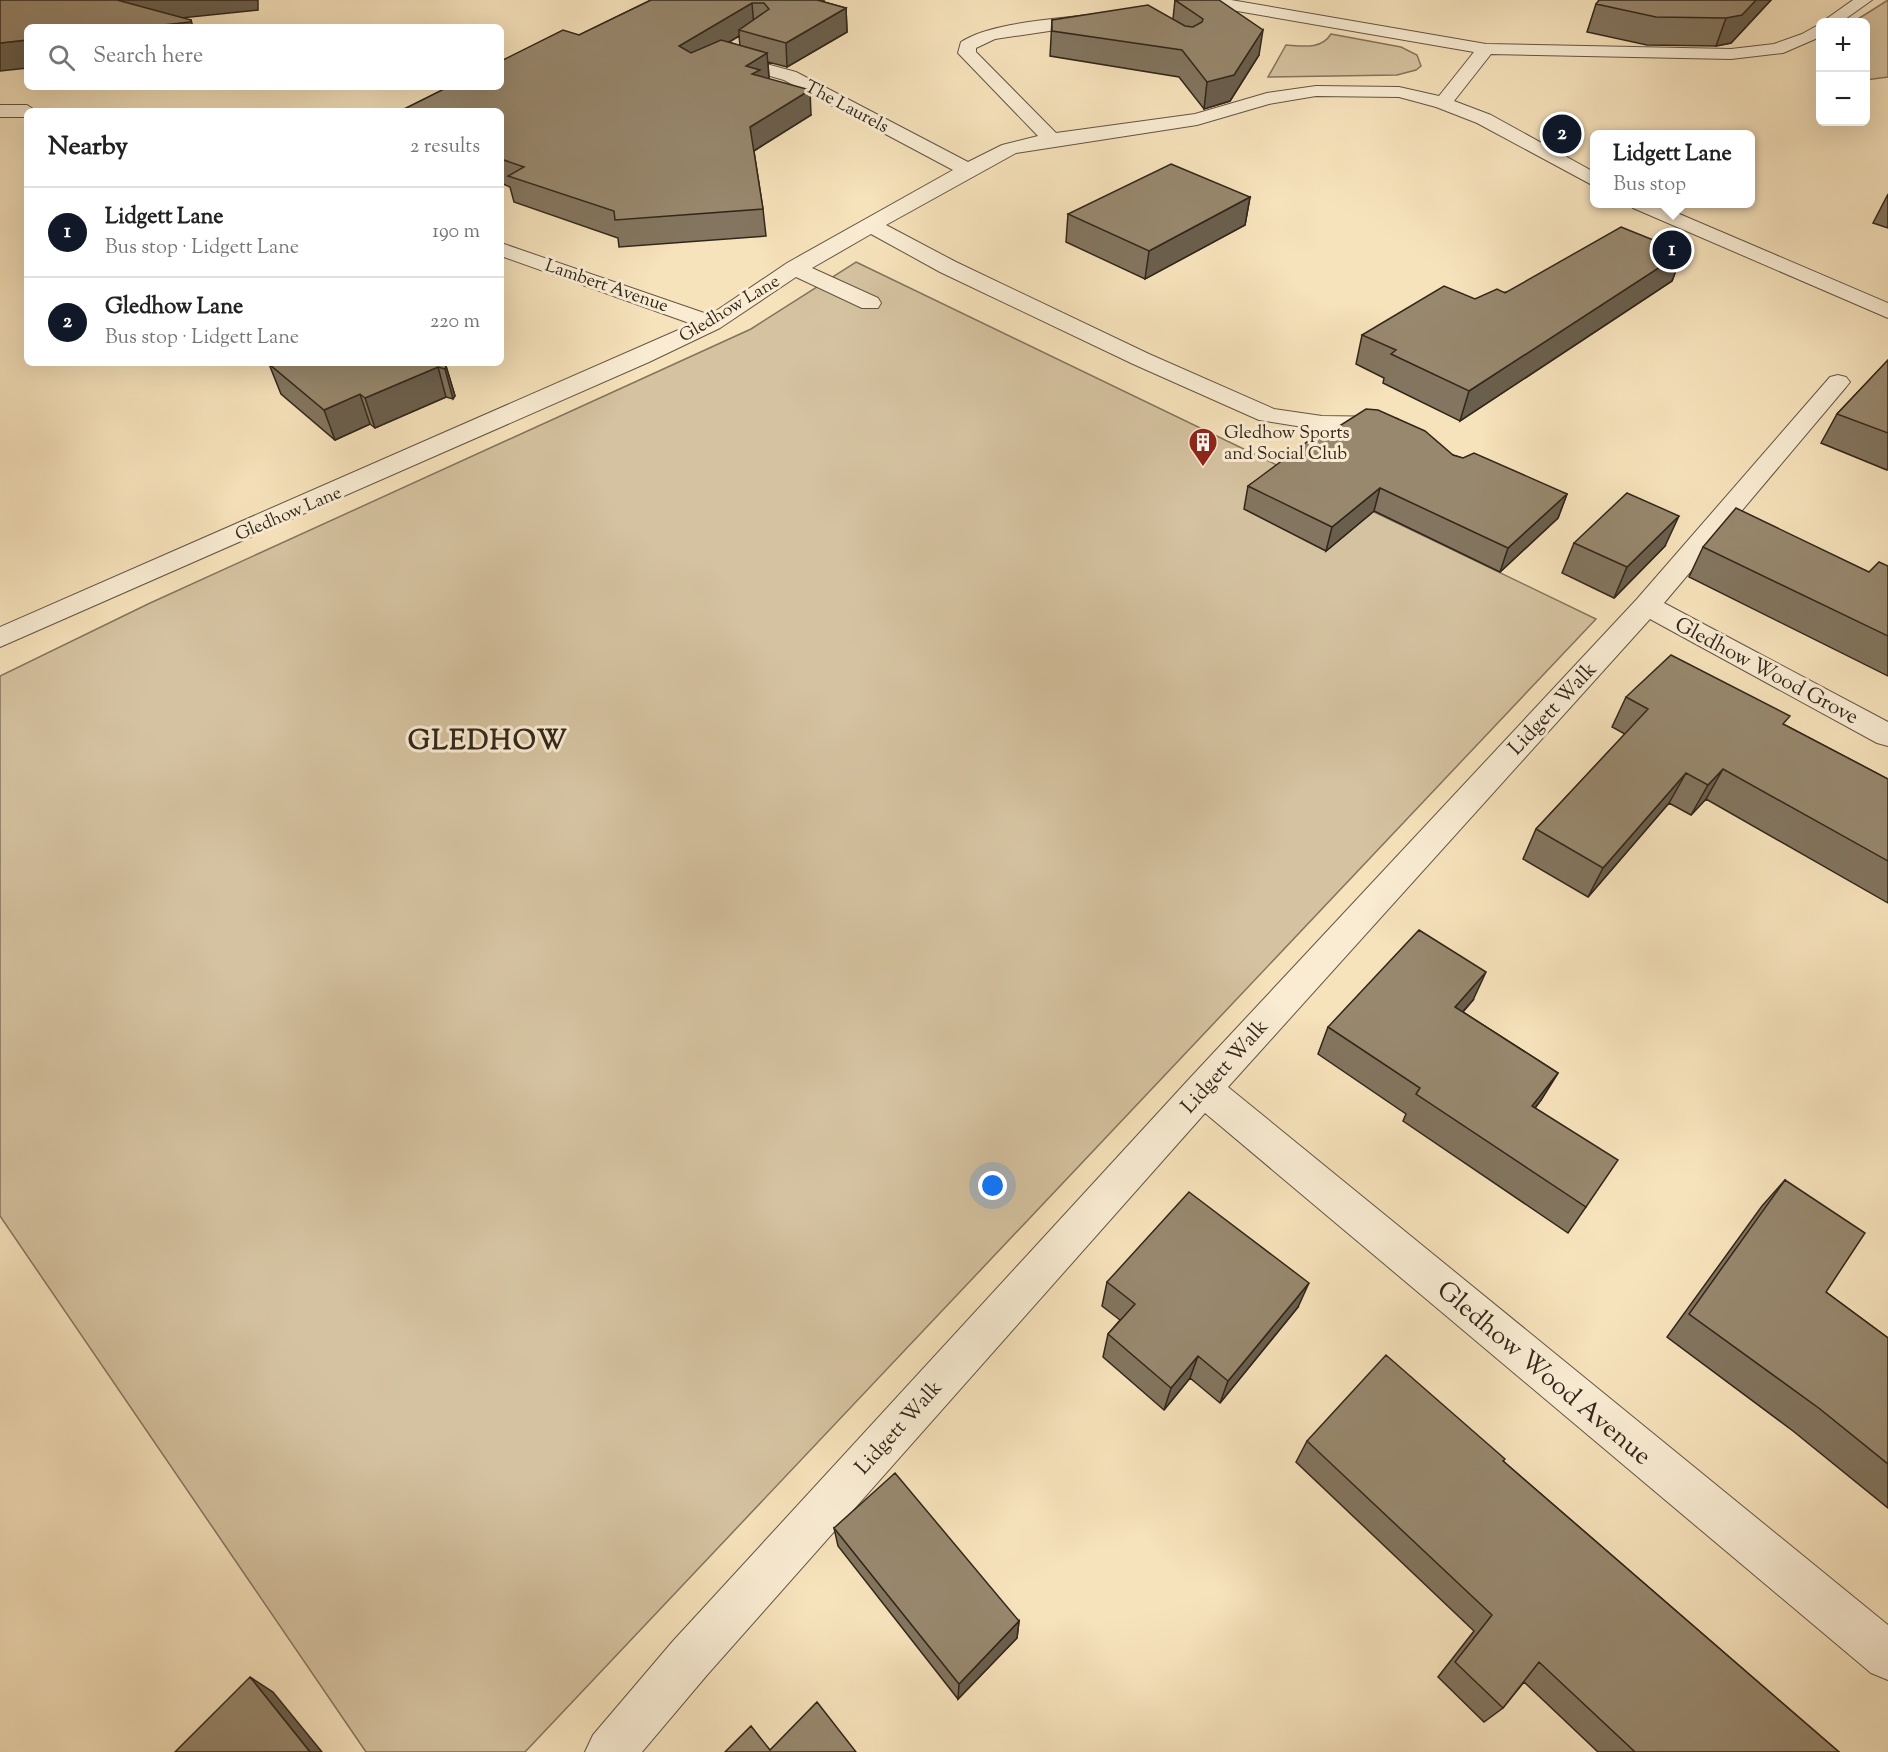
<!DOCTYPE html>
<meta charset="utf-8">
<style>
:root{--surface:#fff;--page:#f2f2f2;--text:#222;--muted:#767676;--line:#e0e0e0;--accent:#111827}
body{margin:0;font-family:"Sorts Mill Goudy",serif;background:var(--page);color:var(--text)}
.controls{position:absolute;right:18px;top:18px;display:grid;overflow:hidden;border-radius:9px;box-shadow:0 6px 24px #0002}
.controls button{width:54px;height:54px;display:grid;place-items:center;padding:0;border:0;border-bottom:2px solid var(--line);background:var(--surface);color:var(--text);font:30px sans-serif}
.you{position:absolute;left:993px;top:1186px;width:21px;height:21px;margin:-15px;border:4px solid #fff;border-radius:50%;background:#1a73e8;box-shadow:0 0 0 9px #1a73e833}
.badge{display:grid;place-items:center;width:39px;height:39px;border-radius:50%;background:var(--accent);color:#fff;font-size:20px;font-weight:700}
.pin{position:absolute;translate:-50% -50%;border:3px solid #fff;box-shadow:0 2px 6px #0006}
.popup{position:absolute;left:1590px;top:130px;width:165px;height:78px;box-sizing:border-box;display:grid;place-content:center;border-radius:9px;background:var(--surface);filter:drop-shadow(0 2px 4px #0005);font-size:20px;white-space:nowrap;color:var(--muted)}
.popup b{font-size:22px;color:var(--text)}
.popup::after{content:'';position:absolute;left:50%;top:100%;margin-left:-12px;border:12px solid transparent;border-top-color:var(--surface)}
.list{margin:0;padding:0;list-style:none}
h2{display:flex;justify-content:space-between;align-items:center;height:78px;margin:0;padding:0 24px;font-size:26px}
h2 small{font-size:20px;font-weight:400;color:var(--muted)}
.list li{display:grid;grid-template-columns:39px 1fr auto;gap:18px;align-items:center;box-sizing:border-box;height:90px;padding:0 24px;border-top:2px solid var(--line)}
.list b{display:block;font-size:22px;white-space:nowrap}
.list p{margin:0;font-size:20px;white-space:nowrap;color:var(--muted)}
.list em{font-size:20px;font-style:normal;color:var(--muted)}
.icon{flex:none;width:33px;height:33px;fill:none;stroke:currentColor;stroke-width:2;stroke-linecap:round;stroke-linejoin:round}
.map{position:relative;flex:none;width:1888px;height:1752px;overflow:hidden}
.search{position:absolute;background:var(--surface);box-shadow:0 6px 24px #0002;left:24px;top:24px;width:480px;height:66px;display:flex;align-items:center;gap:15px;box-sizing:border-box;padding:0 21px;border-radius:9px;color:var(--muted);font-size:22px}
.panel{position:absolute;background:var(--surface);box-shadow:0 6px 24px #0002;left:24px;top:108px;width:480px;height:258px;border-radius:9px}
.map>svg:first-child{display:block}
.green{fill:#d5c2a0;stroke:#84745d;stroke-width:1.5}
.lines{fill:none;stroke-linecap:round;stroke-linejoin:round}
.minor-casing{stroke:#635542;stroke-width:2}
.minor{fill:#f9ecd3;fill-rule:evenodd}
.wall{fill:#83755f;stroke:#32261a;stroke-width:1.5;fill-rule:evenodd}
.shaded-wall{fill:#6a5f4d;stroke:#32261a;stroke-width:1.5}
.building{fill:#98886e;stroke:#32261a;stroke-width:1.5}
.labels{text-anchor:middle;stroke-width:6;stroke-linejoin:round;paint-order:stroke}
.far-street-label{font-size:18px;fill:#32261a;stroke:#f9ecd3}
.far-poi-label{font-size:18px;fill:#32261a;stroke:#f9ecd3;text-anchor:start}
.street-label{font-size:21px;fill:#32261a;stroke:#f9ecd3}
.near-street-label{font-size:26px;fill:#32261a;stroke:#f9ecd3}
.district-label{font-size:27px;font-weight:bold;letter-spacing:1.5px;fill:#32261a;stroke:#f9ecd3}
</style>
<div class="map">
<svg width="1888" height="1752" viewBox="0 0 1888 1752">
<rect width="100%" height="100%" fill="#f6e2bb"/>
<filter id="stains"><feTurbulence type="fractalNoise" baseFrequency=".00333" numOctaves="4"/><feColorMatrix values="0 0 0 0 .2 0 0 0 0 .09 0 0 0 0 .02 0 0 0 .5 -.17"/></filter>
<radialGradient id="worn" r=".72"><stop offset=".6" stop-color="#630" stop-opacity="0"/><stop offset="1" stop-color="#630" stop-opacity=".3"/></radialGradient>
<path class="green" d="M1888 0V77L1866 80V22H1853Z
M1331 34 1401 47 1417 55 1421 66 1416 70 1397 75 1268 77 1286 45C1302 46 1321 50 1331 34Z
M856 262 1596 619 525 1752H366L0 1216V676L148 604 751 329Z"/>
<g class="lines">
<g class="minor-casing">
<path id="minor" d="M1194 0H1231L1486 44 1731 49 1774 44 1802 34 1820 24V37L1783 53 1731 59 1491 54 1454 101 1491 115 1594 172V186L1477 123 1436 107 1399 97 1316 96 1269 104 1197 125 1016 153 886 225 956 262 1149 354 1274 409 1322 416 1389 417 1398 419 1401 424 1398 429 1322 430 1259 420 1133 364 940 272 871 234 812 268 878 298 881 303 878 308H862L796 277 720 328 649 362 0 647V627L692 324 501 256V243L710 315 787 263 953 170 784 80 720 62 717 58 720 54 726 53 796 72 968 162 1002 145 1038 136 958 53 961 42C991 22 1059 19 1096 14L1104 19 1096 24 995 39 976 48V52L1056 133 1195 114 1267 93 1316 86 1399 87 1439 96 1474 52 1202 5Z
M1853 0H1872L1841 22H1822Z
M0 105H27L36 111H27V117H0Z
M1630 204H1656L1888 303V318L1633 208Z
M1838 375 1846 377 1850 382 1846 387 1664 603 1888 722V746L1877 743 1650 619 1228 1087 1888 1625V1680L1871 1673 1205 1113 707 1675 642 1752H585L593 1735 673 1641 1190 1078 1637 599 1830 377Z"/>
</g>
<use href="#minor" class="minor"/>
</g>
<path class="wall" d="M651 0H824V2L846 8 847 32 787 67 768 62 769 78 768 79 811 115 754 151 763 209 766 236 619 247 618 238 514 202 510 187 501 183V111L579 35ZM739 36 740 46 729 42Z
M1175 0 1259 55 1230 101 1204 109 1179 77 1050 56 1052 20 1173 19Z
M1771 0 1731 43 1716 46 1647 45 1587 32 1596 4Z
M1888 194V228L1873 223Z
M1250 197 1245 225 1145 279 1066 242 1068 214Z
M1683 252 1672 281 1460 421 1383 383 1384 378 1356 364 1362 335 1475 299Z
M1888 360V469L1887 470 1821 443 1837 414Z
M269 364 446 366 455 396 453 399 446 397 375 428 370 424 335 440 281 394Z
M1319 439 1453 455 1567 494 1558 518 1500 572 1374 511 1326 551 1244 509 1248 486Z
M1574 543 1665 546 1614 598 1562 573Z
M1703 547 1869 572 1888 566V676L1689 577Z
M1626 697 1785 725 1888 779V903L1706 799 1691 815 1669 803 1588 897 1523 859 1536 829 1625 734 1612 727Z
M1473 1000 1463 1012 1558 1073 1541 1100 1535 1108 1586 1207 1568 1233 1403 1121 1406 1114 1318 1054 1328 1027Z
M1785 1180 1826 1292 1888 1338V1508L1793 1431 1667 1337 1762 1206Z
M1107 1282 1298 1307 1220 1403 1190 1378 1164 1410 1103 1357 1108 1334 1120 1320 1102 1306Z
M1307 1441 1503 1461 1839 1752H1598L1524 1682 1503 1708 1484 1722 1438 1677 1474 1631 1296 1462Z
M834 1528 1019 1621 1017 1638 958 1699 838 1546Z"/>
<path class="shaded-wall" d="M113 0H258V10L123 24Z
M1756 0H1771L1731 43 1716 46 1726 18Z
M752 3 754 27 739 30V36L682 70 679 46Z
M846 8 847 32 787 67 786 43Z
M191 20 193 27H145Z
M1263 30 1259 55 1230 101 1204 109 1207 82Z
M27 40V68L0 71V43Z
M767 53 769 78 761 83 762 95 746 66Z
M810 90 811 115 752 152 750 127Z
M1250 197 1245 225 1145 279 1149 251Z
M1683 252 1672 281 1460 421 1469 391Z
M446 366 455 396 453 399 445 369Z
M438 367 446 397 375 428 365 398Z
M360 394 370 424 335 440 324 410Z
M1380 488 1374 511 1326 551 1332 527Z
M1567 494 1558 518 1500 572 1508 548Z
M1679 516 1665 546 1614 598 1627 567Z
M1723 769 1706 799 1691 815 1708 785Z
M1686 773 1669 803 1588 897 1603 868Z
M1486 972 1473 1000 1442 1035 1455 1007Z
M1558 1073 1541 1100 1516 1133 1532 1106Z
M1309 1283 1298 1307 1220 1403 1228 1381Z
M1198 1356 1190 1378 1164 1410 1171 1388Z
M1019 1621 1017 1638 958 1699 959 1684Z
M250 1677 273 1692 322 1752H310Z"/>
<path class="building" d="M0 0H117L191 20 190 22 145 27H27V40L0 43Z
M651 0H817L846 8 786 43 739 30 769 9 764 3H752L679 46 691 53 721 40 767 53 746 66 760 70 752 74 810 90 750 127 763 209 615 220 614 211 508 176 524 167 501 159V111H400L448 87H501V61L563 30 579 35Z
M1175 0H1219L1263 30 1234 75 1207 82 1182 50 1052 31V20L1148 5 1185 26 1193 27 1202 22 1203 19Z
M1599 0H1756L1742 15 1726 18 1656 17 1596 4Z
M1171 164 1250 197 1149 251 1068 214Z
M1621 227 1683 252 1469 391 1391 354 1396 350 1362 335 1444 286 1475 299 1497 289 1505 293Z
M1888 360V433L1837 414Z
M272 363H442L446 366 445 369 438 367 365 398 360 394 324 410 269 364Z
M1366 409 1378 410 1425 431 1453 455 1463 458 1474 453 1567 494 1508 548 1380 488 1332 527 1248 486 1315 436 1319 439Z
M1627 493 1679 516 1627 567 1574 543Z
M1736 508 1869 572 1879 562 1888 566V636L1703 547Z
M1671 655 1790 716 1783 724 1888 779V861L1723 769 1708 785 1686 773 1603 868 1536 829 1648 709 1626 697Z
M1419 930 1486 972 1455 1007 1558 1073 1532 1106 1618 1160 1586 1207 1416 1094 1420 1088 1328 1027Z
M1785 1180 1865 1233 1826 1292 1888 1338V1464L1820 1409 1689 1314Z
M1189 1192 1309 1283 1228 1381 1198 1356 1171 1388 1108 1334 1135 1304 1107 1282Z
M1386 1355 1505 1459 1503 1461 1839 1752H1633L1634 1751 1539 1662 1503 1708 1455 1662 1492 1615 1307 1441Z
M895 1473 1019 1621 959 1684 834 1528Z
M250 1677 310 1752H175Z
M817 1702 856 1752H725L751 1726 770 1750Z"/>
<defs>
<g id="building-pin" transform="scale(1.5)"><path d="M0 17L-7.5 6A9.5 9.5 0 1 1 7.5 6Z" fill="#8f2418" stroke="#f9ecd3"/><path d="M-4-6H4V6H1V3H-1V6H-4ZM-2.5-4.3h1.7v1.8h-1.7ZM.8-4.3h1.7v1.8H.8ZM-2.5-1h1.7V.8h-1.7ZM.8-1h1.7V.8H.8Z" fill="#fff"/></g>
</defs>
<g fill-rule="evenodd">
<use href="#building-pin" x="1203" y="442"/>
</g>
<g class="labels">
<g class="far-street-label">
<text transform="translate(847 106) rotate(28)" y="6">The Laurels</text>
<text transform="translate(607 285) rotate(19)" y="6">Lambert Avenue</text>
<text transform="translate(729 308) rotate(-31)" y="6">Gledhow Lane</text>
<text transform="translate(288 513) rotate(-23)" y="6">Gledhow Lane</text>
</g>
<g class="far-poi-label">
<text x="1224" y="438">Gledhow Sports<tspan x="1224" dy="21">and Social Club</tspan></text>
</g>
<g class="street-label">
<text transform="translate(1767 670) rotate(28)" y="7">Gledhow Wood Grove</text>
<text transform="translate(1552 708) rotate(-47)" y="7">Lidgett Walk</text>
<text transform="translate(1224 1066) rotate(-48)" y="7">Lidgett Walk</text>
<text transform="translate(898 1427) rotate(-48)" y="7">Lidgett Walk</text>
</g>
<g class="near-street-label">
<text transform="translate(1545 1372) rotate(40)" y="9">Gledhow Wood Avenue</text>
</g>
<g class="district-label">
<text x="488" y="749">GLEDHOW</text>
</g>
</g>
<rect width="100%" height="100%" filter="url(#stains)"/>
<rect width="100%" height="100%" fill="url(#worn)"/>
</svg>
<div class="controls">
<button>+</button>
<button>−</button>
</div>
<div class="you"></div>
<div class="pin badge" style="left:1672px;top:250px">1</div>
<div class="popup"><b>Lidgett Lane</b>Bus stop</div>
<div class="pin badge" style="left:1562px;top:134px">2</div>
<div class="search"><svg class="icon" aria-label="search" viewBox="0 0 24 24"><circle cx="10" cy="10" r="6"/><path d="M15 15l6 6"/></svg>Search here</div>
<section class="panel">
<h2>Nearby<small>2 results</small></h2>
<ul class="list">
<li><span class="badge">1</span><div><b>Lidgett Lane</b><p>Bus stop · Lidgett Lane</p></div><em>190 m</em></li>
<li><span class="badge">2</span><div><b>Gledhow Lane</b><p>Bus stop · Lidgett Lane</p></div><em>220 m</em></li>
</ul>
</section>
</div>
